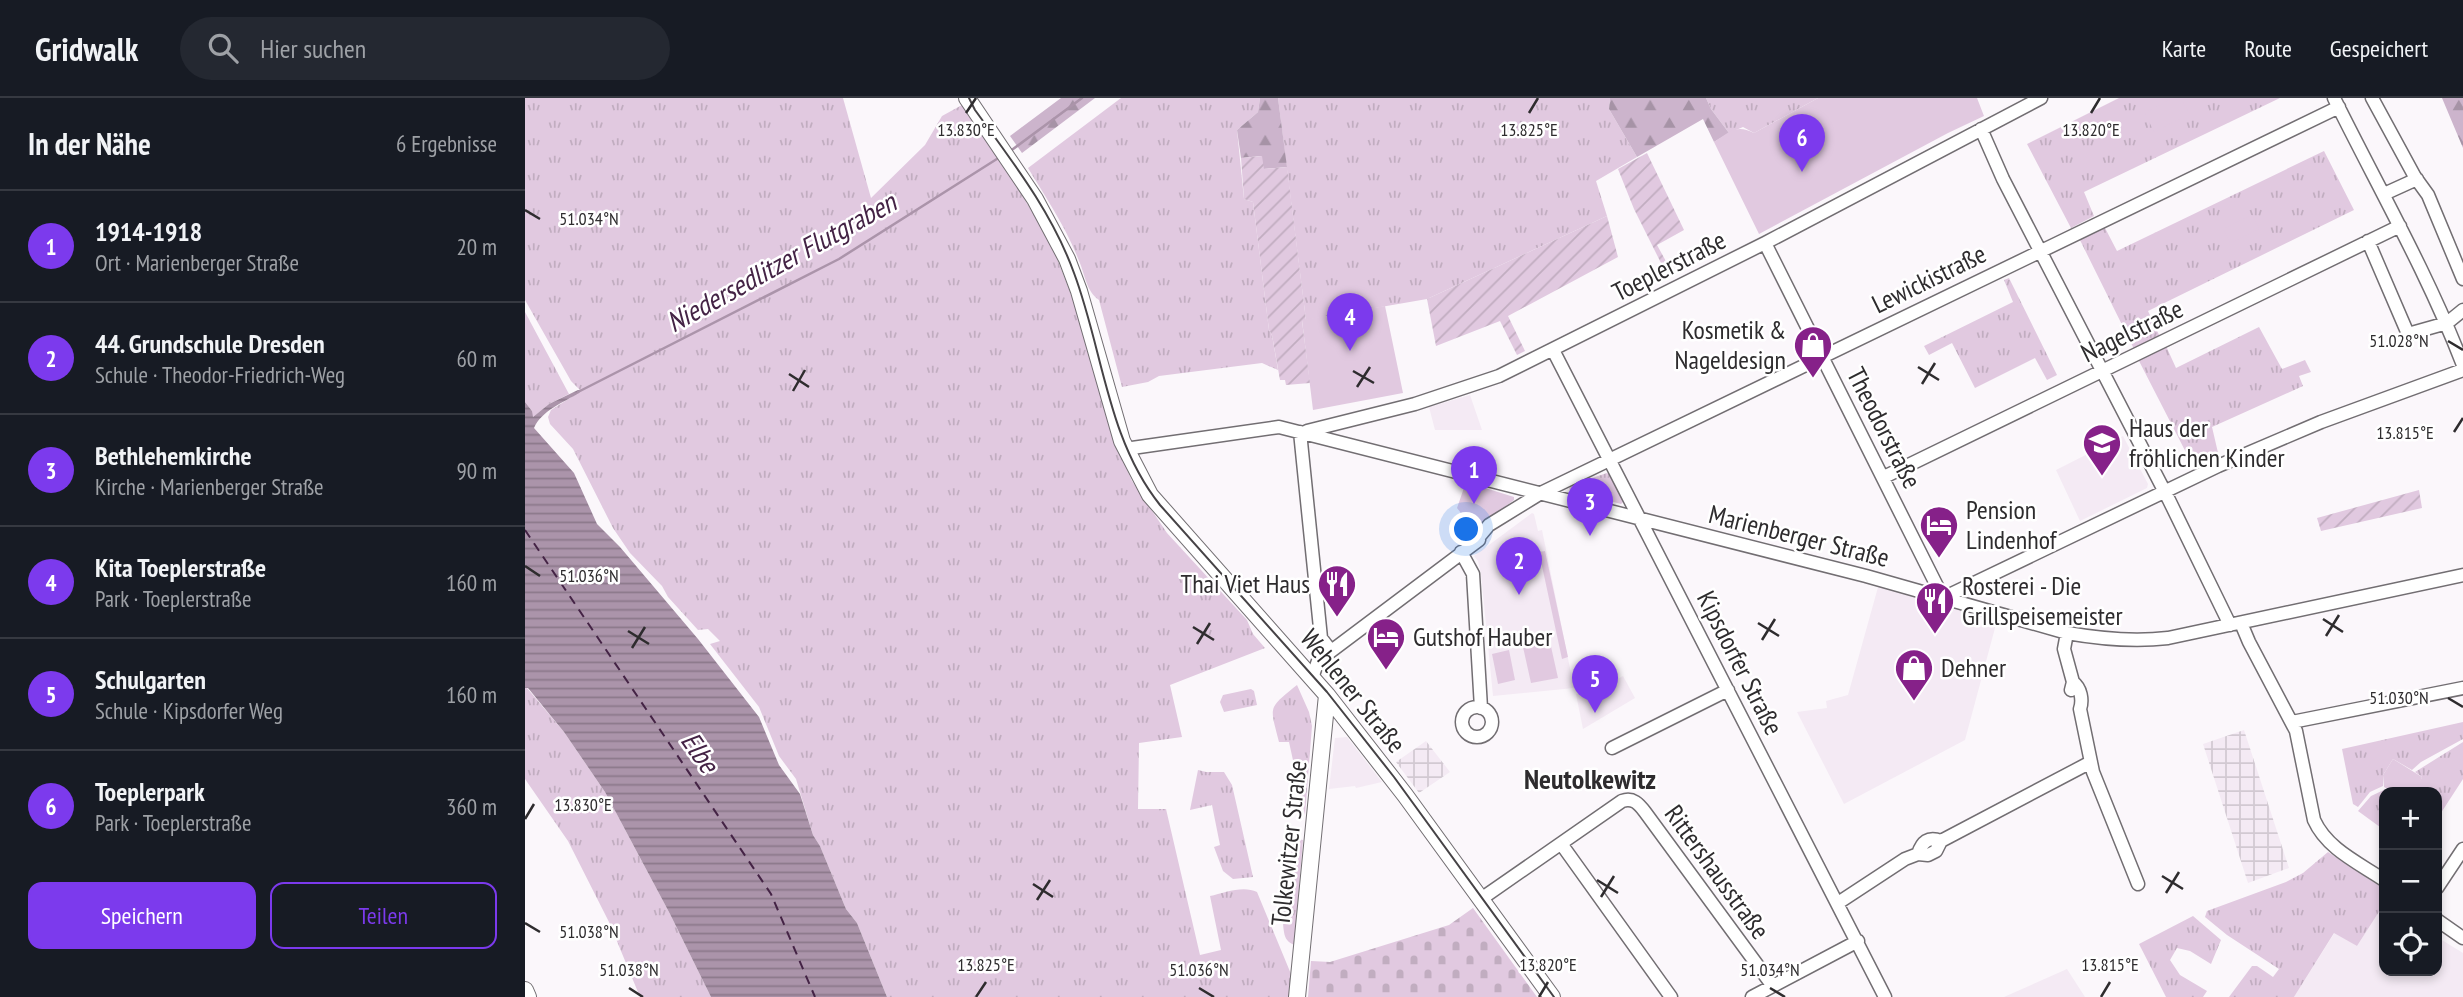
<!DOCTYPE html>
<html lang="de">
<meta charset="utf-8">
<style>
:root{--surface:#171b24;--page:#242831;--text:#f1f3f6;--muted:#9ea1a6;--line:#363941;--accent:#7c3aed}
body{margin:0;font-family:"PT Sans Narrow",sans-serif;background:var(--page);color:var(--text)}
.controls{position:absolute;right:21px;bottom:21px;display:grid;overflow:hidden;border-radius:14px;box-shadow:0 4px 10px #0003}
.controls button{width:63px;height:63px;display:grid;place-items:center;padding:0;border:0;border-bottom:2px solid var(--line);background:var(--surface);color:var(--text);font:35px sans-serif}
.you{position:absolute;left:942px;top:432px;width:24px;height:24px;margin:-18px;border:5px solid #fff;border-radius:50%;background:#1a73e8;box-shadow:0 0 0 10px #1a73e833}
.badge{display:grid;place-items:center;width:46px;height:46px;border-radius:50%;background:var(--accent);color:#fff;font-size:23px;font-weight:700}
.pin{position:absolute;translate:-50% -58px;filter:drop-shadow(0 2px 4px #0008)}
.pin::after{content:'';position:absolute;top:37px;width:24px;height:21px;background:inherit;clip-path:polygon(0 0,100% 0,50% 100%)}
.list{margin:0;padding:0;list-style:none}
h2{display:flex;justify-content:space-between;align-items:center;height:91px;margin:0;padding:0 28px;font-size:30px}
h2 small{font-size:23px;font-weight:400;color:var(--muted)}
.list li{display:grid;grid-template-columns:46px 1fr auto;gap:21px;align-items:center;box-sizing:border-box;height:112px;padding:0 28px;border-top:2px solid var(--line)}
.list b{display:block;font-size:26px;white-space:nowrap}
.list p{margin:0;font-size:23px;white-space:nowrap;color:var(--muted)}
.list em{font-size:23px;font-style:normal;color:var(--muted)}
.actions{display:flex;gap:14px;padding:21px 28px}
.actions a{flex:1;padding:16px 0;border:2px solid var(--accent);border-radius:14px;text-align:center;font-size:24px;color:var(--accent)}
.actions .main{background:var(--accent);color:#fff}
.icon{flex:none;width:38px;height:38px;fill:none;stroke:currentColor;stroke-width:2;stroke-linecap:round;stroke-linejoin:round}
.map{position:relative;flex:none;width:1938px;height:899px;overflow:hidden}
header{display:flex;align-items:center;gap:42px;box-sizing:border-box;height:98px;padding:0 35px;background:var(--surface);border-bottom:2px solid var(--line)}
header strong{font-size:33px}
nav{display:flex;gap:38px;margin-inline-start:auto;font-size:24px}
.search{width:490px;height:63px;background:var(--page);display:flex;align-items:center;gap:18px;box-sizing:border-box;padding:0 24px;border-radius:38px;color:var(--muted);font-size:26px}
main{display:flex}
aside{flex:1;background:var(--surface)}
.map>svg:first-child{display:block}
.built{fill:#f4eaf4}
.industrial{fill:url(#industrial-grid)}
.grass{fill:url(#grass-tufts)}
.forest{fill:url(#forest-firs)}
.cemetery{fill:url(#cemetery-stones)}
.park{fill:#e1c9e0}
.garden{fill:url(#garden-furrows)}
.water{fill:url(#water-rules)}
.lines{fill:none;stroke-linecap:round;stroke-linejoin:round}
.stream{stroke:#ab94aa;stroke-width:2.5}
.ferry{stroke:#442345;stroke-width:2;stroke-dasharray:9 7;stroke-linecap:butt}
.minor-casing{stroke:#726e72;stroke-width:15}
.major-casing{stroke:#726e72;stroke-width:18}
.minor{stroke:#fff;stroke-width:12}
.major{stroke:#fff;stroke-width:16}
.tram{stroke:#464346;stroke-width:2}
.ticks{fill:none;stroke:#2e2c2e;stroke-width:2.5}
.labels{text-anchor:middle;stroke-width:5;stroke-linejoin:round;paint-order:stroke}
.street-label{font-size:26px;fill:#2e2c2e;stroke:#fff}
.poi-label{font-size:26px;fill:#2e2c2e;stroke:#fff;text-anchor:start}
.water-label{font-size:28px;font-style:italic;fill:#442345;stroke:#fff}
.neighbourhood-label{font-size:28px;font-weight:bold;fill:#2e2c2e;stroke:#fff}
.ticks-label{font-size:18px;text-anchor:middle;fill:#2e2c2e;stroke:#fff;stroke-width:5;stroke-linejoin:round;paint-order:stroke}
</style>
<header>
<strong>Gridwalk</strong>
<div class="search"><svg class="icon" aria-label="search" viewBox="0 0 24 24"><circle cx="10" cy="10" r="6"/><path d="M15 15l6 6"/></svg>Hier suchen</div>
<nav><a>Karte</a><a>Route</a><a>Gespeichert</a></nav>
</header>
<main>
<aside>
<h2>In der Nähe<small>6 Ergebnisse</small></h2>
<ul class="list">
<li><span class="badge">1</span><div><b>1914-1918</b><p>Ort · Marienberger Straße</p></div><em>20 m</em></li>
<li><span class="badge">2</span><div><b>44. Grundschule Dresden</b><p>Schule · Theodor-Friedrich-Weg</p></div><em>60 m</em></li>
<li><span class="badge">3</span><div><b>Bethlehemkirche</b><p>Kirche · Marienberger Straße</p></div><em>90 m</em></li>
<li><span class="badge">4</span><div><b>Kita Toeplerstraße</b><p>Park · Toeplerstraße</p></div><em>160 m</em></li>
<li><span class="badge">5</span><div><b>Schulgarten</b><p>Schule · Kipsdorfer Weg</p></div><em>160 m</em></li>
<li><span class="badge">6</span><div><b>Toeplerpark</b><p>Park · Toeplerstraße</p></div><em>360 m</em></li>
</ul>
<div class="actions"><a class="main">Speichern</a><a>Teilen</a></div>
</aside>
<div class="map">
<svg width="1938" height="899" viewBox="0 0 1938 899">
<defs>
<pattern id="industrial-grid" width="8" height="8" patternUnits="userSpaceOnUse" patternTransform="scale(1.75)"><rect width="8" height="8" fill="#f4eaf4"/><path d="M0 4h8M4 0v8" fill="none" stroke="#d2c9d2"/></pattern>
<pattern id="grass-tufts" width="24" height="20" patternUnits="userSpaceOnUse" patternTransform="scale(1.75)"><rect width="24" height="20" fill="#e1c9e0"/><path d="M3 7l-1-3M5 7V3M7 7l1-3M15 17l-1-3M17 17v-4M19 17l1-3" fill="none" stroke="#c1adc0"/></pattern>
<pattern id="forest-firs" width="22" height="20" patternUnits="userSpaceOnUse" patternTransform="scale(1.75)"><rect width="22" height="20" fill="#ccb4cc"/><path d="M5 1l3.5 6h-7zM16 11l3.5 6h-7z" fill="#a693a6"/></pattern>
<pattern id="cemetery-stones" width="16" height="16" patternUnits="userSpaceOnUse" patternTransform="scale(1.75)"><rect width="16" height="16" fill="#e1c9e0"/><path d="M2 7V4a2 2 0 0 1 4 0v3zM10 15v-3a2 2 0 0 1 4 0v3z" fill="#c1adc0"/></pattern>
<pattern id="garden-furrows" width="10" height="10" patternUnits="userSpaceOnUse" patternTransform="scale(1.75)"><rect width="10" height="10" fill="#e1c9e0"/><path d="M-1 1l2-2M0 10L10 0M9 11l2-2" fill="none" stroke="#c1adc0"/></pattern>
<pattern id="water-rules" width="6" height="5" patternUnits="userSpaceOnUse" patternTransform="scale(1.75)"><rect width="6" height="5" fill="#ab94aa"/><path d="M0 2.5h6" fill="none" stroke="#8c798b"/></pattern>
</defs>
<rect width="100%" height="100%" fill="#fbf7fb"/>
<path class="built" d="M945 297 957 332H910L904 309Z
M1598 338 1623 386 1622 390 1555 423 1531 372Z
M1007 415 1009 416 1013 433 1017 432 1049 590 968 598 956 476 953 463 949 458Z
M1355 482 1474 515 1440 642 1319 706 1272 614 1302 610 1301 603 1323 597Z
M1098 578 1110 600 1058 631 1051 596 1074 591Z
M822 639 857 684 831 690 830 688 804 691 810 640Z
M1859 806V873H1912V839L1938 855V899H1769L1810 834 1832 848Z
M1542 871 1560 899H1479Z"/>
<path class="industrial" d="M1719 632 1764 770 1723 785 1678 646Z
M901 643 925 674 894 695 871 664Z"/>
<path class="grass" d="M0 0H318L346 100 400 47 417 18 437 7 491 87 526 145 552 212 591 347 607 383 642 435 722 522 728 536 740 550 645 587 657 639 614 645 613 711H641L675 857 696 852 685 798C699 795 718 787 732 794L766 876 764 899H362L332 825 321 811 295 748 288 737 271 681 254 658 234 609 185 546 195 543 183 531 173 532 143 499 137 488 105 455 88 430 48 351 25 326 23 319 26 312 56 293 46 283 0 202Z
M596 0H735L733 14 712 32 719 101 728 104 744 232 747 237 753 272 737 265 634 278 623 284 597 289 574 202C561 193 560 176 554 163 541 129 521 100 503 70Z
M753 0H1085L1084 11 1112 59 1071 83 1082 118 902 201 781 222Z
M1181 0H1293L1229 35 1218 29 1204 35 1186 11Z
M1594 0H1755L1559 94 1569 118 1546 130 1502 46Z
M1799 53 1829 112 1623 213 1635 239 1609 251 1554 140 1579 128 1592 153Z
M1484 180 1532 277 1522 282 1510 260 1450 290 1427 245 1404 257 1399 248 1488 204 1479 182Z
M0 214 44 296 24 306 7 320V313L0 304Z
M1734 229 1757 271 1780 262 1786 274 1774 278 1778 288 1687 329 1694 359 1670 372 1613 261 1641 248 1651 270Z
M1082 375 1088 378 1099 403 1096 406 1046 393 1044 391 1046 387Z
M772 587 784 614 787 628 780 717 764 644H754C745 608 742 611 772 587Z
M0 590H2L39 634 80 694 145 816 186 899H115L84 824 43 743 0 681Z
M726 591 729 593 732 607 699 614 695 604 698 597Z
M1938 624V641L1896 664 1887 672 1868 661 1858 677V688L1845 694 1833 709 1828 706 1817 651Z
M1938 644V681L1912 721V694H1893V688L1897 679 1890 674Z
M673 672 681 674H699L707 687 728 779 708 781 698 773 689 749 695 747 687 707 665 712Z
M1861 691 1867 694H1859V732L1833 713 1846 698Z
M772 741 778 742 769 847C763 844 760 841 759 834 755 813 764 773 767 750L768 744Z
M1803 754 1859 791V806L1832 848 1809 835 1769 899H1704L1727 868H1732L1748 879 1754 871 1702 837 1680 819 1682 813 1761 784 1778 775Z
M1668 818 1696 842 1686 866 1665 853 1652 850 1645 862 1655 877 1682 893 1678 899H1641L1614 846Z"/>
<path class="forest" d="M536 0H570L497 55 485 38Z
M735 0H753L762 69 738 71 736 58 716 60 712 32 733 14Z
M1085 0H1181L1186 11 1204 35 1189 44 1178 21 1112 59 1084 11Z
M1917 0H1938V50Z"/>
<path class="cemetery" d="M948 810 1012 899H783L786 863 805 864 924 827Z"/>
<path class="park" d="M1293 0H1452L1459 18 1423 35 1234 136 1189 44C1205 34 1211 26 1229 35Z
M1648 0 1657 1 1664 16 1629 34 1620 15Z
M1727 117 1734 131 1705 145 1698 131Z
M860 208 878 295 788 312 777 222Z
M941 384 989 399V402L949 432 932 410Z
M1020 453 1043 559 1037 561 1014 454Z
M1025 544 1033 580 1006 585 998 549Z
M984 552 990 582 973 586 967 556Z
M1868 661 1897 679 1892 694H1868L1859 689 1858 677Z"/>
<path class="garden" d="M1122 55 1159 132 1132 147 1148 176 1143 179 1109 111 1093 71Z
M737 58 739 71 762 69 781 222 777 223 785 285 761 287 760 282H755L747 237 744 232 728 104 719 101 716 60Z
M1082 118 1093 159 983 218 1000 253 992 257 975 223 911 248 902 201Z
M1894 392 1897 410 1796 433 1792 420Z"/>
<path class="water" d="M53 292H56L54 295C39 304 16 313 9 330L49 375 72 426 95 449 173 541 234 619 254 667 275 696 288 737 295 748 321 811 332 825 362 899H186L145 816 80 694 39 634 3 590H0V304L7 313 8 319 24 306Z"/>
<g class="lines">
<path class="stream" d="M484 54 557 0
M53 294 314 161 475 59"/>
<path class="ferry" d="M0 432 246 796 290 899"/>
<g class="minor-casing">
<path id="minor" d="M1809 0C1853 89 1902 174 1938 267
M1847 0 1890 79 1903 97 1938 181
M1456 31 1478 81 1644 402 1705 527
M1859 96 1892 81
M1843 143 1883 236 1922 225 1938 212
M1240 145 1418 500 1693 368 1796 324 1938 272
M1028 252 1360 899
M782 333 890 306 974 278 1240 145 1516 0
M775 334 796 540 806 553
M600 351 754 329 1341 478 1542 535C1576 541 1608 544 1643 540L1938 477
M1359 379 1875 128
M949 445 964 427 1016 395 1814 9
M936 454 948 476 956 610
M1716 525 1724 544 1771 633 1789 722C1802 751 1834 765 1859 782
M1542 535 1539 551 1548 584 1546 592
M790 582 788 577 793 563 954 442
M1548 584C1556 590 1558 602 1555 611L1568 674 1613 786
M937 624a15 15 0 1 1 30 0a15 15 0 1 1-30 0Z
M1767 624 1938 590
M1087 650 1203 592
M1037 747 1146 899
M1393 756C1397 744 1403 738 1416 743
M1912 790 1938 751
M956 801 1097 703C1108 699 1114 706 1120 714L1247 887
M1313 805 1380 761 1393 756 1403 757 1411 753 1416 743 1566 664
M1912 822 1938 840
M1227 899 1333 843"/>
</g>
<g class="major-casing">
<path id="major" d="M442 0 510 101 542 161 554 193 597 343 625 397 802 597 880 697 1027 899
M0 892 3 899
M772 899 802 597"/>
</g>
<use href="#minor" class="minor"/>
<use href="#major" class="major"/>
<path class="tram" d="M444 0 450 12C487 63 527 114 549 175 578 252 582 341 635 407L802 594 869 679 1029 899"/>
</g>
<path class="ticks" d="M441 15 451 0M1004 15 1013 0M1566 15 1575 0M0 112 15 121M1923 243 1938 252M1393 269 1414 282M828 273 849 285M264 276 284 289M1397 286 1410 265M832 289 845 269M268 293 280 272M1929 334 1938 320M0 468 15 478M1798 521 1818 534M1233 525 1254 538M668 529 689 542M103 533 124 546M1801 538 1814 517M1237 542 1250 521M672 546 685 525M107 550 120 529M1923 600 1938 609M0 721 9 706M1637 778 1658 791M1072 782 1093 795M508 786 528 799M1641 795 1654 774M1076 799 1089 778M512 802 525 782M0 825 15 834M104 890 118 899M674 890 689 899M1245 890 1260 899M451 899 461 884M1014 899 1023 884M1576 899 1585 884"/>
<defs>
<g id="shop-pin" transform="scale(2.0125)"><path d="M0 17L-7.5 6A9.5 9.5 0 1 1 7.5 6Z" fill="#862189" stroke="#fff"/><path d="M-5-2.5h2.3a2.7 3.5 0 0 1 5.4 0H5L5.5 6h-11ZM-1.5-2.5h3a1.5 2.3 0 0 0-3 0Z" fill="#fff"/></g>
<g id="school-pin" transform="scale(2.0125)"><path d="M0 17L-7.5 6A9.5 9.5 0 1 1 7.5 6Z" fill="#862189" stroke="#fff"/><path d="M0-5L7-2L0 1L-7-2ZM-4 1L0 2.5L4 1V4Q0 6-4 4Z" fill="#fff"/></g>
<g id="hotel-pin" transform="scale(2.0125)"><path d="M0 17L-7.5 6A9.5 9.5 0 1 1 7.5 6Z" fill="#862189" stroke="#fff"/><path d="M-6-4.5h1.5V1H6V5H4.5V3h-9V5H-6ZM-4 0a1.8 1.8 0 1 1 3.6 0ZM.5 0V-2.5h3Q6-2.5 6 0Z" fill="#fff"/></g>
<g id="restaurant-pin" transform="scale(2.0125)"><path d="M0 17L-7.5 6A9.5 9.5 0 1 1 7.5 6Z" fill="#862189" stroke="#fff"/><path d="M-5-6h1v4h1v-4h1v4h1v-4h1v5L-1.5 .5V6h-2V.5L-5-1ZM5-6V6H3V1.5H1.5Q1.5-4 5-6Z" fill="#fff"/></g>
</defs>
<g fill-rule="evenodd">
<use href="#shop-pin" x="1288" y="247"/>
<use href="#school-pin" x="1577" y="345"/>
<use href="#hotel-pin" x="1414" y="427"/>
<use href="#restaurant-pin" x="812" y="486"/>
<use href="#restaurant-pin" x="1410" y="503"/>
<use href="#hotel-pin" x="861" y="539"/>
<use href="#shop-pin" x="1389" y="570"/>
</g>
<g class="labels">
<g class="street-label">
<text transform="translate(1144 168) rotate(-27)" y="9">Toeplerstraße</text>
<text transform="translate(1404 181) rotate(-26)" y="9">Lewickistraße</text>
<text transform="translate(1607 233) rotate(-26)" y="9">Nagelstraße</text>
<text transform="translate(1359 330) rotate(63)" y="9">Theodorstraße</text>
<text transform="translate(1274 438) rotate(14)" y="9">Marienberger Straße</text>
<text transform="translate(1215 565) rotate(63)" y="9">Kipsdorfer Straße</text>
<text transform="translate(828 593) rotate(51)" y="9">Wehlener Straße</text>
<text transform="translate(764 745) rotate(-84)" y="9">Tolkewitzer Straße</text>
<text transform="translate(1192 774) rotate(54)" y="9">Rittershausstraße</text>
</g>
<g class="poi-label">
<text x="1261" y="241" text-anchor="end">Kosmetik &amp;<tspan x="1261" dy="30">Nageldesign</tspan></text>
<text x="1604" y="339">Haus der<tspan x="1604" dy="30">fröhlichen Kinder</tspan></text>
<text x="1441" y="421">Pension<tspan x="1441" dy="30">Lindenhof</tspan></text>
<text x="785" y="495" text-anchor="end">Thai Viet Haus</text>
<text x="1437" y="497">Rosterei - Die<tspan x="1437" dy="30">Grillspeisemeister</tspan></text>
<text x="888" y="548">Gutshof Hauber</text>
<text x="1416" y="579">Dehner</text>
</g>
<g class="water-label">
<text transform="translate(256 164) rotate(-29)" y="10">Niedersedlitzer Flutgraben</text>
<text transform="translate(175 654) rotate(55)" y="10">Elbe</text>
</g>
<g class="neighbourhood-label">
<text x="1065" y="691">Neutolkewitz</text>
</g>
</g>
<g class="ticks-label">
<text x="441" y="38">13.830°E</text>
<text x="1004" y="38">13.825°E</text>
<text x="1566" y="38">13.820°E</text>
<text x="64" y="127">51.034°N</text>
<text x="1874" y="249">51.028°N</text>
<text x="1880" y="341">13.815°E</text>
<text x="64" y="484">51.036°N</text>
<text x="1874" y="606">51.030°N</text>
<text x="58" y="713">13.830°E</text>
<text x="64" y="840">51.038°N</text>
<text x="461" y="873">13.825°E</text>
<text x="1023" y="873">13.820°E</text>
<text x="1585" y="873">13.815°E</text>
<text x="104" y="878">51.038°N</text>
<text x="674" y="878">51.036°N</text>
<text x="1245" y="878">51.034°N</text>
</g>
</svg>
<div class="controls">
<button>+</button>
<button>−</button>
<button><svg class="icon" aria-label="locate" viewBox="0 0 24 24"><circle cx="12" cy="12" r="6"/><path d="M12 2v4M12 18v4M2 12h4M18 12h4"/></svg></button>
</div>
<div class="you"></div>
<div class="pin badge" style="left:949px;top:406px">1</div>
<div class="pin badge" style="left:994px;top:497px">2</div>
<div class="pin badge" style="left:1065px;top:438px">3</div>
<div class="pin badge" style="left:825px;top:253px">4</div>
<div class="pin badge" style="left:1070px;top:615px">5</div>
<div class="pin badge" style="left:1277px;top:74px">6</div>
</div>
</main>
